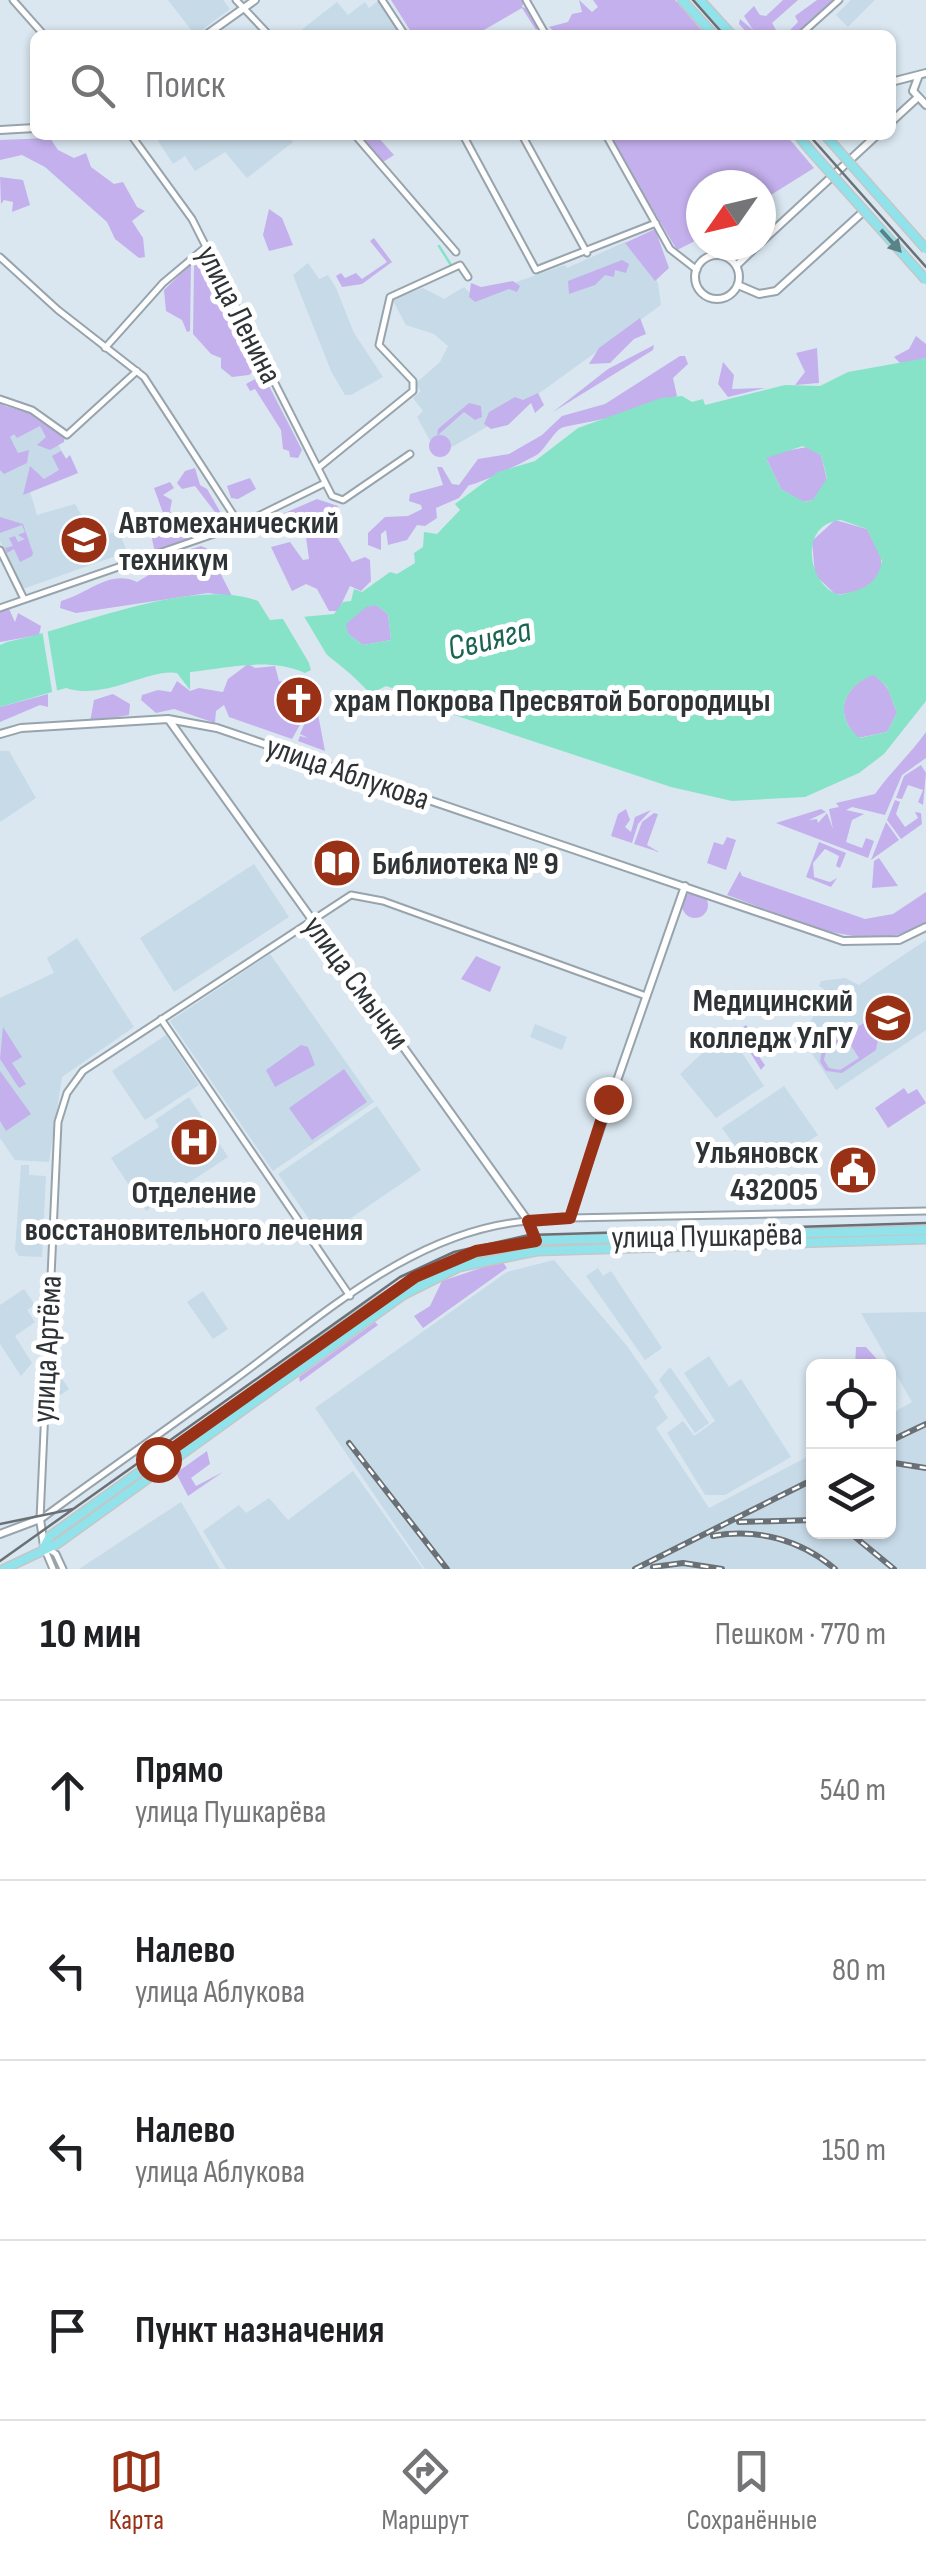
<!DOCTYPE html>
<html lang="ru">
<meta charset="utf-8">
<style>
:root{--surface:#fff;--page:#f2f2f2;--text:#202124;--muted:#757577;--line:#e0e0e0;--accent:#993117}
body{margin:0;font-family:"Sofia Sans Condensed",sans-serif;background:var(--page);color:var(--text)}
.controls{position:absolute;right:30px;bottom:30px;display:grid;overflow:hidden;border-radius:15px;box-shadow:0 2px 8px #0004}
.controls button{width:90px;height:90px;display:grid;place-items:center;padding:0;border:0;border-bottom:2px solid var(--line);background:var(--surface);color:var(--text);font:50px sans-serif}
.compass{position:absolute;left:686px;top:170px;width:90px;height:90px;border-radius:50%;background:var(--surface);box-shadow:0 2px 8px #0004;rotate:236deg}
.stop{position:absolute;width:30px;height:30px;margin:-22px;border:8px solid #993117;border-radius:50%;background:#fff}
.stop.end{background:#993117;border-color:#fff;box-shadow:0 2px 10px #0008}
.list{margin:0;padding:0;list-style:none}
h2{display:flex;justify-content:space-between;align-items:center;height:130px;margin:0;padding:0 40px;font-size:42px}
h2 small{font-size:32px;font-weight:400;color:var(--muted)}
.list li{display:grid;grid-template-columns:65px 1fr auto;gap:30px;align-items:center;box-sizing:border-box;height:180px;padding:0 40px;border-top:2px solid var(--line)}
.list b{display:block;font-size:38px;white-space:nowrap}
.list p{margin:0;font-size:32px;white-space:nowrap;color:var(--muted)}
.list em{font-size:32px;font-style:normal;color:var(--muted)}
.icon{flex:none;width:55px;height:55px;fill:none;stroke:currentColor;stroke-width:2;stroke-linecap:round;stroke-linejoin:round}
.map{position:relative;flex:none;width:926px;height:1569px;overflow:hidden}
.search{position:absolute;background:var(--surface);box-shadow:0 2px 8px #0004;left:30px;right:30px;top:30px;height:110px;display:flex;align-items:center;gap:25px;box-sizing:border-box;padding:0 35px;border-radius:15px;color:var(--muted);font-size:38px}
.sheet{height:850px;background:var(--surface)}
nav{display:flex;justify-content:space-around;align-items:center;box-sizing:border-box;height:140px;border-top:2px solid var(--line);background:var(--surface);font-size:28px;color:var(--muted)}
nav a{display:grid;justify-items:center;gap:5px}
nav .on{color:var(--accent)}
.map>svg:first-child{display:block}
.built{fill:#c7dae7}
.green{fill:#c4b0ed;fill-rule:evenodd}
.water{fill:#87e3c7;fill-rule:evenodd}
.pier{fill:#dae7f0}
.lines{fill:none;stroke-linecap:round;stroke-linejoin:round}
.stream{stroke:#87e3c7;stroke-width:2.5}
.minor-casing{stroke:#97a4ac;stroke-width:9}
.tertiary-casing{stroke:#97a4ac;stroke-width:10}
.primary-casing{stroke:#c4c6c7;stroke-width:11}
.minor{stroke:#fff;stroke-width:5}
.tertiary{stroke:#fff;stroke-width:6}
.primary{stroke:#91e3eb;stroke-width:8}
.tram{stroke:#6a7176;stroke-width:2.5}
.rail-casing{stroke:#6a7176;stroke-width:6}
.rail{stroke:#fff;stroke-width:2.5;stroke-dasharray:8;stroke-linecap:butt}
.primary-bridge-casing{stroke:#c4c6c7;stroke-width:11;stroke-linecap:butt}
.primary-bridge{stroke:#91e3eb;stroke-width:8}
.oneway{fill:#5b8287}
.route{stroke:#993117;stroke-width:12}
.labels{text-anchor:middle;stroke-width:10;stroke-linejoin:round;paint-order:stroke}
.street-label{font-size:32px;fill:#2e3336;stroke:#fff}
.poi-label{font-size:32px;font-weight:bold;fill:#2e3336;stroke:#fff;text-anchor:start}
.water-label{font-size:35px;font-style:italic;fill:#1c6452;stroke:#fff}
</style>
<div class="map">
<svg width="926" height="1569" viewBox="0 0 926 1569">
<rect width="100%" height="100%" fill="#dae7f0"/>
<path class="built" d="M168 0H223L230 9 195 35Z
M379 0 400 35H295L337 2 348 15 365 2 369 8Z
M851 0H875L848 27 836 15Z
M164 135H287L293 142 247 178 225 152 195 171 185 156 173 164 158 141Z
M625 242 642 254 658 283 661 305 516 410 438 455 417 417 423 411 413 398 421 391 415 384 440 362 448 346 434 334 406 325 392 299 423 288 444 299 464 287 474 297 565 265 567 268Z
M308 263 319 279 328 275 336 288 354 333 383 377 351 395H345L331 371 293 275Z
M0 404 46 425 76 474 30 492 37 515 75 504 89 528 102 521 109 534 119 531 127 552 23 589 0 541Z
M0 751H9L36 798 0 822Z
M254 864 289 917 174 992 140 938Z
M77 938 134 1027 62 1077 49 1162 15 1160 0 1138V998L54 973 47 958Z
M926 940V1030L836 1090 807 1046 815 1041 810 1024 824 989 819 986 821 981 845 978 859 985Z
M270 954 374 1102 273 1171 170 1021Z
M535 1024 567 1037 562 1050 530 1037Z
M727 1030 764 1086 716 1118 680 1074Z
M166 1035 199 1085 145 1120 112 1071Z
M784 1086 818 1135 774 1164 764 1148 745 1160 722 1128Z
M189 1097 228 1157 146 1211 111 1158 159 1127 155 1120Z
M377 1106 421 1170 322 1238 278 1174Z
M21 1165H29V1175L46 1176 42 1257 19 1256 15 1250Z
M554 1260 627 1346 659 1392 654 1396 668 1418 656 1428 709 1508 813 1454 814 1532H888L889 1415 912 1402 861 1313 926 1312V1569H425L315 1408 507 1272Z
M598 1268 603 1276 611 1271 662 1348 645 1360 586 1276Z
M24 1289 35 1305 27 1310 35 1322 15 1336 32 1363 21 1376 0 1344V1305Z
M203 1291 228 1329 213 1339 187 1302Z
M709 1356 729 1387 741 1379 791 1457 725 1495H705L667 1433 683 1421 694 1436 715 1421 684 1373Z
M670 1367 709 1423 695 1433 659 1380Z
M48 1371H57L69 1389 51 1402 46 1401Z
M353 1471 423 1569H226L203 1531 239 1505 246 1513 269 1498 288 1520Z
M181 1502 220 1569H79Z"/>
<path class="green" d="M391 0H524L522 7 529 9 539 27 536 30 522 8 475 35H413Z
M579 0 592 12 598 7 593 0H675L706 35 557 34 549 27 568 22 572 14 582 12Z
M783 0H798L772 23 779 35H749L739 24 740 19 753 30 744 16 754 6 760 15 766 16Z
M817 0H837L797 35H785L798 22 795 16Z
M360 135H376L394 155 383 162Z
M608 135H786L814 168 761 201V185H701V238L677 250Z
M50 138 58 150 74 158 86 153 91 167 114 184 123 182 137 207 145 211 132 221 143 238 145 257 139 258 115 239 107 222 45 167 22 155 0 160V140Z
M0 177 23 180 30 205 12 212 13 202 4 200 1 204Z
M269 209 282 218 293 245 269 251 263 235Z
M655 229 669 268 655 281 625 243Z
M374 238 392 262 362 284 342 287 336 276 341 273 345 278 356 273 362 279 387 262 370 241Z
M204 254 257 354 258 366 249 375 232 377 221 368V358L211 354 193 334 194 266Z
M622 260 629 264 626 273 615 270 614 277 605 275 595 285 569 294 568 281Z
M191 264 190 331 187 332 182 320 166 311 164 290Z
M513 281 520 286 517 292 509 289 475 302 469 297 471 283 481 287Z
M640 318 646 334 634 339 610 363 589 364 599 348Z
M916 336 926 344V361L900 363 894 357 909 349Z
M654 345 653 350 553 412 608 369Z
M817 348 819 383 795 385 805 372 796 353Z
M680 356H685L688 364 673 378 677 396C639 413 603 419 564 427 556 428 546 448 538 454 529 460 476 485 469 485L459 498 436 508 437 518 425 526 417 525 407 540 388 545 386 530 381 534V550L368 545V533L385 517 408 516 422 509 421 505 409 501 410 494 443 485 437 467H442L452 484 459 485 478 459 509 454 542 435 562 416 605 404Z
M723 362 734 375 732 389 765 388 728 397 718 384Z
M257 378 267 382 302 450 298 458 290 457 289 451 283 449 281 430 255 389 250 391 246 384Z
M538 393 544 405 535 413 531 403 508 425 491 429 484 424 489 412 515 397 523 400Z
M0 400 5 406 37 415 65 435 64 442 50 450 37 445 46 437 40 426 17 438 14 434 10 437 18 453 29 450 27 463 4 474 0 470Z
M469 403 481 406 482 417 475 420 464 412 437 436 438 429Z
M429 446a11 11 0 1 1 22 0a11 11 0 1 1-22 0Z
M807 447 821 455 827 480 813 500 803 502 781 489 766 458 769 454Z
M61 451 66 459 70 455 78 473 23 495 30 466 44 479 59 470 52 456Z
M195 468 200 485 207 489 225 520 212 531 205 524 215 512 195 486 182 489 177 483 185 471Z
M250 478 256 489 238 499 231 498 227 486Z
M170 482 174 488 163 495 172 500 170 511 181 525 196 529 199 537 155 553 150 529 163 513 154 488Z
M317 499 338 506 340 513 316 515 310 523 291 524 285 517 273 518Z
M0 517 23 524 33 553 32 556 20 562 14 549 7 553 5 548 13 546 9 538 15 536 18 542 25 539 18 535 25 532 22 525 0 533Z
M835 520 867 529 881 557 882 575 860 591 836 595 815 575 812 541Z
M329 524 352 562 365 557 370 560 371 581 361 591 350 586 338 611H329L317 589 306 584 292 591 271 547 290 542 303 560 309 559 306 537 312 526Z
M201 546 208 549 232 596 208 593 76 613 60 608 61 601C88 594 109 569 137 582L152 573 161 558Z
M376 605 388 614 391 640 363 645 348 634 345 624 366 606Z
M9 609 15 622 18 613 41 626 39 635 0 642V612Z
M248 664 255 668 275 666 279 681 300 685 289 694 297 713 305 716 292 739 229 717 224 705 216 711 215 723 174 709 156 713 141 700 142 695 158 690 171 692 177 681 190 691 199 688 223 692 228 679Z
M869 675H876L888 689 897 713 887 732 858 738C835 714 841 692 869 675Z
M302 685 313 688 325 751 298 741 300 736 308 738 300 734 311 709Z
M48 694V707L40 705 0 722V707Z
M113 694 130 704 129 715 90 722 94 700Z
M926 732V758L902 775 885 815 852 807 846 810 864 814 852 820 846 842 862 848 866 838 874 841 868 858 776 823 821 809 826 812 809 820 817 819 818 823 827 813 833 829 829 809 839 807 836 803 875 794C893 769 913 751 926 732Z
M921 765 926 773 923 805 918 802 923 790 908 785 902 799 896 798 904 776Z
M895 800 900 802 896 814 905 827 918 818 915 812 921 813 922 824 901 839 887 820Z
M626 809 630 820 625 827 631 832 635 817 651 810 638 824 632 843 611 836 618 814Z
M654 813 658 814 647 845 659 852 634 844 642 822Z
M886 822 899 840 871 860Z
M727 837 736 840 726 870 707 863 714 842 723 845Z
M819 842 846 853 840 868 836 866 839 856 825 849 813 863 814 877 830 882 837 878 831 887 806 877Z
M879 858 898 886 872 888 874 861Z
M740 871 742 876 865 919 893 914 926 892V924C864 959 787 916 727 895Z
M682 905a13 13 0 1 1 26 0a13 13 0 1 1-26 0Z
M476 956 501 967 490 992 461 979Z
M864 1023 879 1034 876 1050 842 1073 826 1071 820 1062 822 1049ZM854 1032 846 1038 859 1058 840 1070 829 1068 824 1060 826 1051Z
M746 1025 763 1049 757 1054 765 1065 761 1070 737 1031Z
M3 1027 22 1057 12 1063 26 1084 19 1088 0 1059Z
M301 1045 308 1047 315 1065 275 1087 266 1070Z
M344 1069 367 1102 312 1140 289 1108Z
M0 1071 31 1114 6 1131 0 1121Z
M904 1088 908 1094 917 1089 926 1103 888 1128 875 1108Z
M502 1261 507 1268 423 1328 414 1316 430 1306 442 1281Z
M375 1322 378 1325 300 1382 299 1377Z
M856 1347H866L883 1366H855Z
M207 1451 210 1464 191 1478 196 1486 223 1472 188 1496 176 1473Z"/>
<path class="water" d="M926 358V701L884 754 859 773 805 797 732 801 671 787 424 705 405 711 395 704V689L386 686 370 694C354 674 333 661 313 643L308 660 311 670 305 673C269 657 227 668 190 672V690L177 673C149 668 104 701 66 688L0 707V645L7 642C77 628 191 576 258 601L270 620 334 614 343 602 351 601 354 589 362 592 390 572 397 574 415 563 414 553 423 547 424 532 437 534 460 510 455 504 498 472 535 461 578 428 661 398 682 396 692 402 703 399 705 405 785 385 820 386 848 372ZM803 446 821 455 827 478 813 500 804 502 781 489 766 458ZM841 520 867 529 882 561C877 586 861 590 839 595 806 584 799 523 841 520ZM376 605 388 614 391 640 363 645 348 634 346 624 366 607ZM874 675 887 687 897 713 887 732 860 738C832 717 843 685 874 675Z"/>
<path class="pier" d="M299 608 337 672 313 651 315 673 280 614Z
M47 628 58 696 53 697 42 630Z"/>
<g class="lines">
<path class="stream" d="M439 246 451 265"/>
<g class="minor-casing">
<path id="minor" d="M13 0 44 35
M236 0 269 35
M382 0 405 35
M526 0 546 35
M800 35 839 0
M131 135 192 219 332 496 343 500 410 454
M355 135 456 252
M463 135 536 270 656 223
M522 135 587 253
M606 135 670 249 697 270
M0 257 58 310 144 377 240 525
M105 348 163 283 207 246
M0 399 32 410 67 435 137 371
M318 468 413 391V381L379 345 390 297 460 265 468 277
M0 550 24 599
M0 608 240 525 325 483
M161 1019 350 1296
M569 1218 926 1211
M40 1519 58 1122 67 1093 83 1071 351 895 383 901 646 996
M41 1519C105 1472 170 1427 234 1380 322 1316 414 1230 528 1221
M47 1548 56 1554 63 1569
M45 1550 53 1569"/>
</g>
<g class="tertiary-casing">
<path id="tertiary" d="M206 35 255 0
M919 75 913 91 926 105
M891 82 926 73
M891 122 916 99
M0 130 35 128
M761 242 877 135
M695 277a22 22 0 1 1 44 0a22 22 0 1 1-44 0Z
M736 266 758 245
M738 285 759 294 776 291 864 211
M169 720 528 1221 536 1241
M0 734 21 728 168 719 217 728 843 941 899 940 926 927
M528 1221 569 1218 685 886
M0 1534 40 1519 44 1546"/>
</g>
<g class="primary-casing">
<path id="primary" d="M682 0 714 35
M700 0 732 35
M798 135 809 149
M44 1547 50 1536C121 1486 191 1435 261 1385 355 1317 428 1251 548 1240L926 1230
M4 1569 57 1544 403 1295 459 1267 537 1251 926 1239"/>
</g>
<use href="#minor" class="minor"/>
<use href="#tertiary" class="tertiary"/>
<use href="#primary" class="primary"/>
<path class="tram" d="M693 0 724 35
M809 135 926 267
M0 1524 73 1509
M0 1561 400 1277 454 1252 529 1235 926 1223"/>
<g class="rail-casing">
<path id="rail" d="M888 1442 926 1424
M349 1443 447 1569
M888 1462 926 1468
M739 1522 814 1520
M849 1532 894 1569
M713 1536C758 1528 801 1540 835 1569
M653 1567 683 1563 722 1569
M635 1569 814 1479"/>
</g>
<use href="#rail" class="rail"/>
<g class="primary-bridge-casing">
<path id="primary-bridge" d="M825 135 926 249
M809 149 926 280"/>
</g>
<use href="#primary-bridge" class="primary-bridge"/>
</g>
<defs><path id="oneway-solid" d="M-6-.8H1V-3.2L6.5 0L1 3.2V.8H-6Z" transform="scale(2.5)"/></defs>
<use class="oneway" href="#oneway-solid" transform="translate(891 241) rotate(48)"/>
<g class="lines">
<path class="route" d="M158 1459 415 1277 476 1251 536 1241 528 1221 570 1218 608 1099"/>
</g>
<defs>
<g id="university-disc" transform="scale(2.5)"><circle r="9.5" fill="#993117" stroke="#fff"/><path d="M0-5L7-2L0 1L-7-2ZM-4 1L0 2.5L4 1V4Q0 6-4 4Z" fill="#fff"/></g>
<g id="church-disc" transform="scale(2.5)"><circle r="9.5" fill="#993117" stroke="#fff"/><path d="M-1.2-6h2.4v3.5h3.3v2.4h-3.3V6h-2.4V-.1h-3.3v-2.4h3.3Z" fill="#fff"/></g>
<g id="library-disc" transform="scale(2.5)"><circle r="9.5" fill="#993117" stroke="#fff"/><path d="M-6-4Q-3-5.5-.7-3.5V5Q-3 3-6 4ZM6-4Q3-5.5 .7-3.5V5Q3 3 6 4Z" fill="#fff"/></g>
<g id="hospital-disc" transform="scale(2.5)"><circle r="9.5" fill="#993117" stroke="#fff"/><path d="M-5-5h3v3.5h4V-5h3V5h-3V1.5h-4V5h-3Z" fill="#fff"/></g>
<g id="civic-disc" transform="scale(2.5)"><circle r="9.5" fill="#993117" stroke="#fff"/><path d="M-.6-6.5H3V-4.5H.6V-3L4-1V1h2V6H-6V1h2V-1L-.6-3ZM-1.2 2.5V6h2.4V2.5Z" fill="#fff"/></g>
</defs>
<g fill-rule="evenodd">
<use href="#university-disc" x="84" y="540"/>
<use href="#church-disc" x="299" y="700"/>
<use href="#library-disc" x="337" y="863"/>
<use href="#university-disc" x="888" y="1018"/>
<use href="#hospital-disc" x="194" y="1142"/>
<use href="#civic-disc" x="853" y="1170"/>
</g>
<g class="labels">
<g class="street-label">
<text transform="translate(240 314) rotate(63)" y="11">улица Ленина</text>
<text transform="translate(348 772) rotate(19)" y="11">улица Аблукова</text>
<text transform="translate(357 982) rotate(54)" y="11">улица Смычки</text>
<text transform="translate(707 1235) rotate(-1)" y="11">улица Пушкарёва</text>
<text transform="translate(46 1349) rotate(-87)" y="11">улица Артёма</text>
</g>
<g class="poi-label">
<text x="119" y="533">Автомеханический<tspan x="119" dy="37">техникум</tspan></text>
<text x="334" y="711">храм Покрова Пресвятой Богородицы</text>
<text x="372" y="874">Библиотека № 9</text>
<text x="853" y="1011" text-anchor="end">Медицинский<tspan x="853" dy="37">колледж УлГУ</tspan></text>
<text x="818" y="1163" text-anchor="end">Ульяновск<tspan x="818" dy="37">432005</tspan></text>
<text x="194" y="1203" text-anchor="middle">Отделение<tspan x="194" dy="37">восстановительного лечения</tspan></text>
</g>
<g class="water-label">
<text transform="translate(489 638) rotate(-14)" y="12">Свияга</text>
</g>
</g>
</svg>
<div class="controls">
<button><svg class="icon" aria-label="locate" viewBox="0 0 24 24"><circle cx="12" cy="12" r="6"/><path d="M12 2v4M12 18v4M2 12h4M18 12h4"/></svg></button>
<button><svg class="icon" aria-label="layers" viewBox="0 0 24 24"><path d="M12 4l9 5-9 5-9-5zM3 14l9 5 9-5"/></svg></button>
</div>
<svg class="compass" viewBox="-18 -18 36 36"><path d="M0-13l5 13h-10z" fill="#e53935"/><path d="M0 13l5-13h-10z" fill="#757577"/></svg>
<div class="stop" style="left:158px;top:1459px"></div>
<div class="stop end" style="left:608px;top:1099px"></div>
<div class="search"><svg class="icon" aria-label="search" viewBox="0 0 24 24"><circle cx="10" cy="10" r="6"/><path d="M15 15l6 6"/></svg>Поиск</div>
</div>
<section class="sheet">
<h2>10 мин<small>Пешком · 770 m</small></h2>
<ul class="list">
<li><svg class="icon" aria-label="ahead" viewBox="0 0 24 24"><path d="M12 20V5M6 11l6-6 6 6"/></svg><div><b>Прямо</b><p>улица Пушкарёва</p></div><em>540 m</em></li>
<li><svg class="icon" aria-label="left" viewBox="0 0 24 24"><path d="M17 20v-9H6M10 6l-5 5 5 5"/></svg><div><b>Налево</b><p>улица Аблукова</p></div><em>80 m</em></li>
<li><svg class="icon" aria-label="left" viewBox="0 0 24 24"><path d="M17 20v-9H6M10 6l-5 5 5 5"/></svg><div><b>Налево</b><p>улица Аблукова</p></div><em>150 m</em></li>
<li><svg class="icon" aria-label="arrive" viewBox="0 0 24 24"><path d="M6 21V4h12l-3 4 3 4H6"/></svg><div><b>Пункт назначения</b></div></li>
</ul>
</section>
<nav>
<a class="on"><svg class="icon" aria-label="map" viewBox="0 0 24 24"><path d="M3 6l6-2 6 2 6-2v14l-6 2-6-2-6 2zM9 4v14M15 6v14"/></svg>Карта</a>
<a><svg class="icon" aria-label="directions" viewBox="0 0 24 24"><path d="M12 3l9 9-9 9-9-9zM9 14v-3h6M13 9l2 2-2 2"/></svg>Маршрут</a>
<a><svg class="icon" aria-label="saved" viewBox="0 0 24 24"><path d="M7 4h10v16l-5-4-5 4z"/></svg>Сохранённые</a>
</nav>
